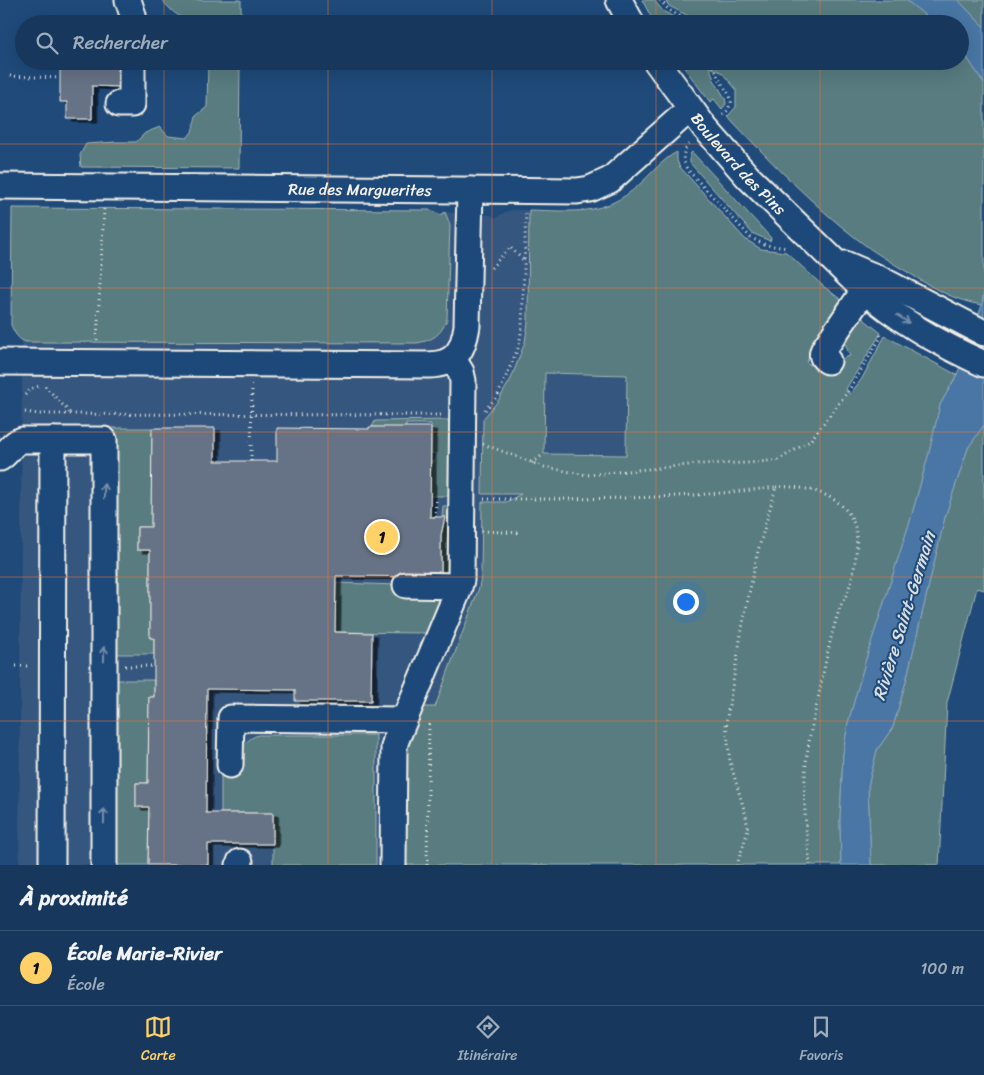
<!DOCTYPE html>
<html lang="fr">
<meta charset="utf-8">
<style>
:root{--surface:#17385c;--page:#244365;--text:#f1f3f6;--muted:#9eacbb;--line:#365272;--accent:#ffd166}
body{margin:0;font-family:Sriracha,sans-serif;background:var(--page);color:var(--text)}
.you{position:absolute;left:685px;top:601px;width:18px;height:18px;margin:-12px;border:4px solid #fff;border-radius:50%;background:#1a73e8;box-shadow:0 0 0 8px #1a73e833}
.badge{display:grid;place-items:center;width:32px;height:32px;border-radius:50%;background:var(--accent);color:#111;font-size:16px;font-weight:700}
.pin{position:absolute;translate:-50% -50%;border:2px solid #fff;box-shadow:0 1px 5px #0006}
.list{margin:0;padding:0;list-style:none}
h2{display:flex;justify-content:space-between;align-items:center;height:65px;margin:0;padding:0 20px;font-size:21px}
h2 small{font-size:16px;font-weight:400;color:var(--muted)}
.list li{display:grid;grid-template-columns:32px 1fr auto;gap:15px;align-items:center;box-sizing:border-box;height:75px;padding:0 20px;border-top:1px solid var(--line)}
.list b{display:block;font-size:19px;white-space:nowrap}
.list p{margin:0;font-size:16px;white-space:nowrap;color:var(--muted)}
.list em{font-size:16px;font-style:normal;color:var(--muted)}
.icon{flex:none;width:28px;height:28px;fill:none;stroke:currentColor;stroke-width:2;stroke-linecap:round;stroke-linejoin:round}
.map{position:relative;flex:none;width:984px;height:865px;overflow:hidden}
.search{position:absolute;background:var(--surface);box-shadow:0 5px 20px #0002;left:15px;right:15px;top:15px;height:55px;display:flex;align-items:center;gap:12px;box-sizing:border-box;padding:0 18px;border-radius:28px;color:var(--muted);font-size:19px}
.sheet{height:140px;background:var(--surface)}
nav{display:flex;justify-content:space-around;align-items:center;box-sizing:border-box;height:70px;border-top:1px solid var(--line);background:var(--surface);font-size:14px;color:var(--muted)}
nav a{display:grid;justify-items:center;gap:2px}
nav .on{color:var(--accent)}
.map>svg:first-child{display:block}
.built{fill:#34567e}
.green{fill:#587b80;stroke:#a6b6b4;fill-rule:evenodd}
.water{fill:#4976a4;stroke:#8da7bf}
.building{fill:#667386;stroke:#f4f1e8;filter:url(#shadow)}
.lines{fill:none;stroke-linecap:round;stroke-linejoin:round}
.minor-casing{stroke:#f4f1e8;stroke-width:29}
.path{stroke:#f4f1e8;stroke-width:3;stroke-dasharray:1 4;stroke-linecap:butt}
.minor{stroke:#1f4a7a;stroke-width:25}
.oneway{stroke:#748da6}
.grid{fill:none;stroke:#ea7738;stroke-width:1;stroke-opacity:0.55}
.labels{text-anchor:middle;stroke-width:4;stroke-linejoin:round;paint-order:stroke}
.street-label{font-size:16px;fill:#f4f1e8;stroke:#1f4a7a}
.water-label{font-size:18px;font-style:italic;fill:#dadfde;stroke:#1f4a7a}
</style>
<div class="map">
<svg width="984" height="865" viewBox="0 0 984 865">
<defs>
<filter id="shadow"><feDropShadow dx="5.5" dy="3" stdDeviation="0" flood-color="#0009"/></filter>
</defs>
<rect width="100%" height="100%" fill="#1f4a7a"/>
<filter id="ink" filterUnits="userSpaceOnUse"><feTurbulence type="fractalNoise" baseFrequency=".02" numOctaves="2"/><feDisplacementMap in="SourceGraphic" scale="10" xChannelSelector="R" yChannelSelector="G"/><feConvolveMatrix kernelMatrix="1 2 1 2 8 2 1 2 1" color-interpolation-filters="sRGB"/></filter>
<g filter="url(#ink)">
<path class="built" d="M677 152V160L679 166 745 239 761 249 786 252 823 286 844 302 806 361 847 388 846 391 868 406 716 865H19L22 341 15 334 11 325 12 208 431 210 441 215 445 212 491 215 496 218 505 212 511 210 588 211 611 204 627 195 666 159Z"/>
<path class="green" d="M162 0H241V24H208V21C184 20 178 19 162 0Z
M642 0H654L663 11 686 24H655Z
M665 0H906L936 24H688L696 20 669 6Z
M958 0H984V27Z
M960 47 984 83V290L982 305C955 301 931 287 909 273 891 262 873 252 857 239 813 205 773 164 734 123L728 116 736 107V89L721 72 710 67 714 80 725 98 726 104 722 109 714 99 710 102 679 61H960Z
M208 61H240L239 168 81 167 80 155 86 144 117 142H136L145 133 160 127 168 136 187 138 192 132 196 116 207 107Z
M677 152V160L679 166 745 239 761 249 786 252 823 286 844 302 806 362 824 373 837 365 838 360 850 356C841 336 844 330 855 312L881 333 847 387 846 391 850 394 861 380 885 336 957 375 940 405 929 453 911 518 866 659 848 723 843 754 840 820 841 865H405V757L407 745 422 707H435L479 588 481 576 482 502H506L521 494H482L483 419 498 401 511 379 525 342 528 323 529 210C574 211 603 217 639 185 651 174 663 159 677 152ZM545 373 627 375 626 455 544 454Z
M692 152 771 238 770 241 752 233 690 163V154Z
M12 208 431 210 441 215 445 212 450 225 447 319C441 335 433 340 417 343L26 342C18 340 14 332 11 325Z
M449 420 450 496H430L431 461H435L436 454 431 453V424H406V428L372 427 375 421Z
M984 425V590L977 588 947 703 939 865H871L868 786 877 750 893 727 906 681 945 517 968 448Z
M112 428H152L151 527H137V550H150V638H154V654H114Z
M443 506H450L449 576 441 577V535L444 517H442Z
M336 583 398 585 442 597 426 633 335 632Z
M114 680H154V697H149L148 783H136V807H149L148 865H113Z
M258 735H376V865H273V813H221V773H240C240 755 239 742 258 735Z"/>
<path class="water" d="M906 0H958L984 27V83L960 47V24H936Z
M984 290V425L968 448 945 517 906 681 893 727 877 750 868 786 871 865H841L840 820 843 754 848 723 866 659 911 518 929 453 940 405 957 375 982 305Z"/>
<path class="building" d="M66 19H93V24H66Z
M154 19 188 20V24H154Z
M60 61H120V87L92 86V119H67V102H60Z
M369 427H431L430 517H445L441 535V577L336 576 335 632 372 633 371 701H295V690L207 689 206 813H273V844H208V865H148L149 807H136V783H148L149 697H154V638H150V550H137V527H151L152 428H215V461H277V428L369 429Z"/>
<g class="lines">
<g class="minor-casing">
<g id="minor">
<path d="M128 0 133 15V24"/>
<path d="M619 0 632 24"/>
<path id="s1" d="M656 61 705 128 748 177 864 290C898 320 942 345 984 364"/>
<path d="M119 104H132V61"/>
<path id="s2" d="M0 186 577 191 590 189 610 180 690 109"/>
<path d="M845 264 880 279 984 333"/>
<path d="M828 361C822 358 821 355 824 349L874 276"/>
<path d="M0 362 429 365C456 364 463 351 467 326L470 190"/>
<path d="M0 458C9 453 11 443 22 440H104V865"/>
<path d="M406 585 459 586"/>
<path d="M230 765 231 718 403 720"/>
<path d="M52 865 53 440"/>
<path d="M239 865 240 862"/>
<path d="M393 865 394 747 396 740 458 591 461 580 463 381 461 372 453 359"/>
</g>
</g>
<path class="path" d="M660 0 669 10 694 24
M712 61 718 77 728 93 731 102 728 110 723 115
M10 76 60 78
M689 144C682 152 682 159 687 169L751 238 766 245 788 248
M491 268 510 247 524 261
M97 340 104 209
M45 386 71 414
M25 395 31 389 39 386
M485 410 498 395 519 346 522 327 526 211
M25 412 39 414 442 415
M483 444 544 467 587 475 698 464 749 463 778 460 810 441 849 390 881 337 879 332
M251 461 252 384
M532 463 544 454
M776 487C802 485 839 493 852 519 862 538 854 575 847 593 845 598 842 602 840 607 830 637 824 669 818 699 812 725 806 751 805 778 803 807 807 836 810 865
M484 499C581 499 679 500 776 487L758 551 743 623 726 723 730 762 746 816 748 830 737 865
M435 517 436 501H440
M482 531 522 533
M16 666H31
M125 666H154
M427 865 429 723"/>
<use href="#minor" class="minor"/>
</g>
<defs><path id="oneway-shaft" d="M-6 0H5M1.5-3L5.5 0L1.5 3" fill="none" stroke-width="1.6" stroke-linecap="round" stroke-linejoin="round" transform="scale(1.25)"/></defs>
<g class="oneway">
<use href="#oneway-shaft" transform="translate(903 319) rotate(34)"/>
<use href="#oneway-shaft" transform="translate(104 491) rotate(-90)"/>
<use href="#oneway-shaft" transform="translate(104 654) rotate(-90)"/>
<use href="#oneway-shaft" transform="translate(104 816) rotate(-90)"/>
</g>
</g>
<path class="grid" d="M164 0V24M328 0V24M492 0V24M656 0V24M820 0V24M164 61V865M328 61V865M492 61V865M656 61V865M820 61V865M0 144H984M0 288H984M0 432H984M0 577H984M0 721H984"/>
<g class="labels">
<g class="street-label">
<text dy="6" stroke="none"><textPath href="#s1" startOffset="132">Boulevard des Pins</textPath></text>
<text dy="6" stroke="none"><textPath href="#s2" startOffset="360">Rue des Marguerites</textPath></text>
</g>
<g class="water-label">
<text transform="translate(904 616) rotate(-73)" y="6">Rivière Saint-Germain</text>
</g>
</g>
</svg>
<div class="you"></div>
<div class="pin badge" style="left:382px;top:537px">1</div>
<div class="search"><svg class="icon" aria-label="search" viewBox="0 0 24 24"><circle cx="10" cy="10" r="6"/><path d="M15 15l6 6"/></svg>Rechercher</div>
</div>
<section class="sheet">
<h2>À proximité<small></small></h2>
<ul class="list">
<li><span class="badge">1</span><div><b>École Marie-Rivier</b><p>École</p></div><em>100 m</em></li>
</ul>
</section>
<nav>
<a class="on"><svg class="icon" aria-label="map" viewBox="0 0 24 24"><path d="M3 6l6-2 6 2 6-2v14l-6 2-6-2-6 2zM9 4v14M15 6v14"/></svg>Carte</a>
<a><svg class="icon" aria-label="directions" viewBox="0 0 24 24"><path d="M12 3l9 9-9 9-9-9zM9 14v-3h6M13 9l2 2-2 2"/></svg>Itinéraire</a>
<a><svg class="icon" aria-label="saved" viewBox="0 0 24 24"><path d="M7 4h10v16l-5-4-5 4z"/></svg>Favoris</a>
</nav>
